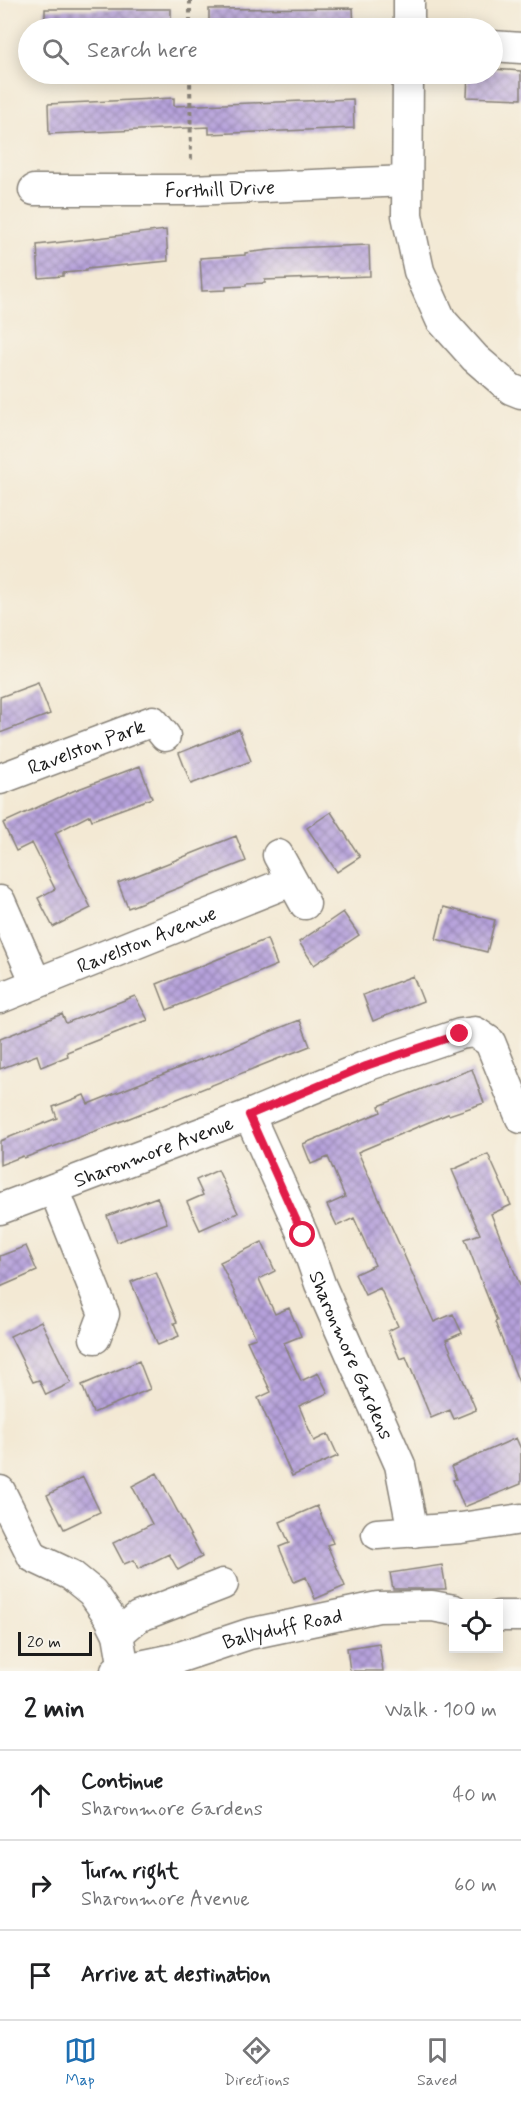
<!DOCTYPE html>
<meta charset="utf-8">
<style>
:root{--surface:#fff;--page:#f6f6f6;--text:#202124;--muted:#757577;--line:#e0e0e0;--accent:#1f6fb2}
body{margin:0;font-family:Mynerve,sans-serif;background:var(--page);color:var(--text)}
.controls{position:absolute;right:18px;bottom:18px;display:grid;overflow:hidden;border-radius:0px;box-shadow:0 3px 15px #0003}
.controls button{width:54px;height:54px;display:grid;place-items:center;padding:0;border:0;border-bottom:2px solid var(--line);background:var(--surface);color:var(--text);font:30px sans-serif}
.scale{position:absolute;left:18px;bottom:15px;width:74px;box-sizing:border-box;padding-left:6px;border:3px solid #1c1c1c;border-top:0;font-size:16px;line-height:21px;white-space:nowrap;color:#1c1c1c;-webkit-text-stroke:4px #f7f3e8;paint-order:stroke}
.stop{position:absolute;width:18px;height:18px;margin:-14px;border:4px solid #e11d48;border-radius:50%;background:#fff}
.stop.end{background:#e11d48;border-color:#fff;box-shadow:0 2px 6px #0008}
.list{margin:0;padding:0;list-style:none}
h2{display:flex;justify-content:space-between;align-items:center;height:78px;margin:0;padding:0 24px;font-size:26px}
h2 small{font-size:20px;font-weight:400;color:var(--muted)}
.list li{display:grid;grid-template-columns:39px 1fr auto;gap:18px;align-items:center;box-sizing:border-box;height:90px;padding:0 24px;border-top:2px solid var(--line)}
.list b{display:block;font-size:22px;white-space:nowrap}
.list p{margin:0;font-size:20px;white-space:nowrap;color:var(--muted)}
.list em{font-size:20px;font-style:normal;color:var(--muted)}
.icon{flex:none;width:33px;height:33px;fill:none;stroke:currentColor;stroke-width:2;stroke-linecap:round;stroke-linejoin:round}
.map{position:relative;flex:none;width:521px;height:1671px;overflow:hidden}
.search{position:absolute;background:var(--surface);box-shadow:0 3px 15px #0003;left:18px;right:18px;top:18px;height:66px;display:flex;align-items:center;gap:15px;box-sizing:border-box;padding:0 21px;border-radius:33px;color:var(--muted);font-size:22px}
.sheet{height:348px;background:var(--surface)}
nav{display:flex;justify-content:space-around;align-items:center;box-sizing:border-box;height:84px;border-top:2px solid var(--line);background:var(--surface);font-size:16px;color:var(--muted)}
nav a{display:grid;justify-items:center;gap:3px}
nav .on{color:var(--accent)}
.map>svg:first-child{display:block}
.building{fill:url(#building-cross-hatch)}
.lines{fill:none;stroke-linecap:round;stroke-linejoin:round}
.minor-casing{stroke:#888278;stroke-width:33}
.path{stroke:#888278;stroke-width:4;stroke-dasharray:4.5 4.5;stroke-linecap:butt}
.minor{stroke:#fff;stroke-width:30}
.route{stroke:#e11d48;stroke-width:8}
.labels{text-anchor:middle;stroke-width:4.5;stroke-linejoin:round;paint-order:stroke}
.street-label{font-size:20px;fill:#1c1c1c;stroke:#f7f3e8}
</style>
<div class="map">
<svg width="521" height="1671" viewBox="0 0 521 1671">
<defs>
<pattern id="building-cross-hatch" width="8" height="8" patternUnits="userSpaceOnUse" patternTransform="scale(1.5)"><rect width="8" height="8" fill="#b6a1db"/><path d="M0 0l8 8M0 8l8-8" fill="none" stroke="#9382b1"/></pattern>
</defs>
<rect width="100%" height="100%" fill="#f7f3e8"/>
<filter id="ink" filterUnits="userSpaceOnUse"><feTurbulence type="fractalNoise" baseFrequency=".0167" numOctaves="2"/><feDisplacementMap in="SourceGraphic" scale="12" xChannelSelector="R" yChannelSelector="G"/><feConvolveMatrix kernelMatrix="1 2 1 2 8 2 1 2 1" color-interpolation-filters="sRGB"/></filter>
<filter id="wash" filterUnits="userSpaceOnUse"><feTurbulence type="fractalNoise" baseFrequency=".008" numOctaves="4" result="noise"/><feDisplacementMap in="SourceGraphic" scale="24" xChannelSelector="R" yChannelSelector="G"/><feGaussianBlur stdDeviation="1.35" result="paint"/><feColorMatrix in="noise" values="0 0 0 0 0 0 0 0 0 0 0 0 0 0 0 0 0 1.4 0 .05"/><feComposite in="paint" operator="in"/></filter>
<g filter="url(#wash)">
<rect width="100%" height="100%" fill="#f3e9d4"/>
<g id="blocks">
<path class="building" d="M353 8 354 28H209V9Z
M45 9H171V28H45Z
M492 69 521 71V99L467 97 468 74H492Z
M174 98V106L353 99 354 128 209 134V127L49 134 48 104Z
M166 230 168 261 86 269V271L63 273V276L39 278 37 245Z
M369 245 370 276 265 280V283L246 284V286L226 287V290L202 291 200 258 245 255V253L286 248Z
M38 683 50 714 0 733V697Z
M239 729 251 761 191 784 179 753Z
M140 766 152 798 92 820 90 815 55 833 91 908 53 927 38 898 55 889 32 843 16 851 3 823 73 791Z
M331 812 360 857 337 872 307 828Z
M236 836 246 861 128 908 118 883Z
M444 907 495 920 487 952 436 939Z
M343 912 359 935 314 965 299 942Z
M267 939 277 965 167 1010 157 984Z
M413 976 423 1001 373 1021 363 995Z
M135 996 148 1020 67 1052 68 1056 41 1067 37 1055 0 1069V1039L62 1014 66 1023Z
M300 1020 310 1046 127 1119 24 1158 23 1156 0 1165V1141L57 1118 53 1107 84 1095 88 1104Z
M472 1069 484 1103 449 1115 448 1114 358 1152 434 1322 453 1314 462 1333 446 1340 476 1410 454 1419 450 1410 431 1418 406 1357 400 1359 388 1331 398 1326 380 1288 365 1295 355 1274 375 1265 354 1218 337 1226 327 1205 345 1197 328 1157 311 1164 303 1144 381 1112 379 1106Z
M488 1154 511 1205 491 1214 521 1288 520 1385 495 1322 497 1321 465 1239 480 1234 452 1170Z
M218 1170 238 1213 200 1230 187 1202 203 1195 196 1180Z
M157 1197 167 1223 117 1242 107 1216Z
M262 1242 275 1271 259 1279 275 1314 289 1308 301 1336 284 1343 301 1381 318 1373 328 1393 299 1406 314 1441 328 1434 338 1456 292 1476 258 1398 271 1392 247 1341 256 1338 220 1262Z
M26 1246 37 1271 0 1287V1256Z
M156 1272 177 1322 174 1323 179 1336 158 1345 131 1282Z
M41 1321 71 1383 46 1395 39 1380 33 1382 10 1336Z
M139 1361 150 1389 93 1413 82 1385Z
M516 1438 521 1449V1484L464 1507 453 1480 456 1479 451 1467Z
M157 1473 202 1557 178 1570 169 1554 138 1569 134 1560 124 1564 113 1543 152 1524 132 1486Z
M83 1477 100 1512 64 1529 47 1495Z
M317 1506 333 1543 327 1545 345 1586 315 1599 306 1577 294 1582 279 1547 289 1543 280 1522Z
M442 1565 446 1589H393L390 1573Z
M379 1643 383 1671H350L347 1648Z"/>
</g>
</g>
<g filter="url(#ink)">
<use href="#blocks" fill-opacity="0" stroke="#888278" stroke-width="1.5"/>
<g class="lines">
<g class="minor-casing">
<g id="minor">
<path d="M409 28V0"/>
<path d="M492 46 521 48"/>
<path d="M408 74 407 215 419 271 441 320 475 358 511 389 521 393"/>
<path id="s1" d="M34 190H191L407 181"/>
<path id="s2" d="M0 779 153 721 165 736"/>
<path d="M278 855 305 904"/>
<path d="M0 901 36 983"/>
<path id="s3" d="M0 998 291 881"/>
<path id="s4" d="M249 1115 303 1235 320 1284 400 1465 413 1532"/>
<path d="M54 1189 104 1314 95 1338"/>
<path id="s5" d="M0 1209 249 1115 366 1066 460 1034 475 1032 490 1042 521 1118"/>
<path d="M0 1491 33 1557 71 1575 92 1592 109 1616 118 1634 124 1669"/>
<path d="M377 1534 461 1528 521 1519"/>
<path d="M498 1616H521"/>
<path d="M118 1634 138 1617 223 1584"/>
<path id="s6" d="M116 1671 174 1659 249 1634 378 1607 432 1606 454 1610"/>
</g>
</g>
<path class="path" d="M190 0V28
M25 64H28
M190 74 191 163"/>
<use href="#minor" class="minor"/>
</g>
</g>
<g class="lines" filter="url(#ink)">
<path class="route" d="M303 1235 249 1115 366 1066 460 1034"/>
</g>
<g class="labels">
<g class="street-label">
<text dy="7" stroke="none"><textPath href="#s1" startOffset="186">Forthill Drive</textPath></text>
<text dy="7" stroke="none"><textPath href="#s2" startOffset="92">Ravelston Park</textPath></text>
<text dy="7" stroke="none"><textPath href="#s3" startOffset="158">Ravelston Avenue</textPath></text>
<text dy="7" stroke="none"><textPath href="#s5" startOffset="164">Sharonmore Avenue</textPath></text>
<text dy="7" stroke="none"><textPath href="#s4" startOffset="261">Sharonmore Gardens</textPath></text>
<text dy="7" stroke="none"><textPath href="#s6" startOffset="172">Ballyduff Road</textPath></text>
</g>
</g>
</svg>
<div class="controls">
<button><svg class="icon" aria-label="locate" viewBox="0 0 24 24"><circle cx="12" cy="12" r="6"/><path d="M12 2v4M12 18v4M2 12h4M18 12h4"/></svg></button>
</div>
<div class="scale">20 m</div>
<div class="stop" style="left:303px;top:1235px"></div>
<div class="stop end" style="left:460px;top:1034px"></div>
<div class="search"><svg class="icon" aria-label="search" viewBox="0 0 24 24"><circle cx="10" cy="10" r="6"/><path d="M15 15l6 6"/></svg>Search here</div>
</div>
<section class="sheet">
<h2>2 min<small>Walk · 100 m</small></h2>
<ul class="list">
<li><svg class="icon" aria-label="ahead" viewBox="0 0 24 24"><path d="M12 20V5M6 11l6-6 6 6"/></svg><div><b>Continue</b><p>Sharonmore Gardens</p></div><em>40 m</em></li>
<li><svg class="icon" aria-label="right" viewBox="0 0 24 24"><path d="M7 20v-9h11M14 6l5 5-5 5"/></svg><div><b>Turn right</b><p>Sharonmore Avenue</p></div><em>60 m</em></li>
<li><svg class="icon" aria-label="arrive" viewBox="0 0 24 24"><path d="M6 21V4h12l-3 4 3 4H6"/></svg><div><b>Arrive at destination</b></div></li>
</ul>
</section>
<nav>
<a class="on"><svg class="icon" aria-label="map" viewBox="0 0 24 24"><path d="M3 6l6-2 6 2 6-2v14l-6 2-6-2-6 2zM9 4v14M15 6v14"/></svg>Map</a>
<a><svg class="icon" aria-label="directions" viewBox="0 0 24 24"><path d="M12 3l9 9-9 9-9-9zM9 14v-3h6M13 9l2 2-2 2"/></svg>Directions</a>
<a><svg class="icon" aria-label="saved" viewBox="0 0 24 24"><path d="M7 4h10v16l-5-4-5 4z"/></svg>Saved</a>
</nav>
